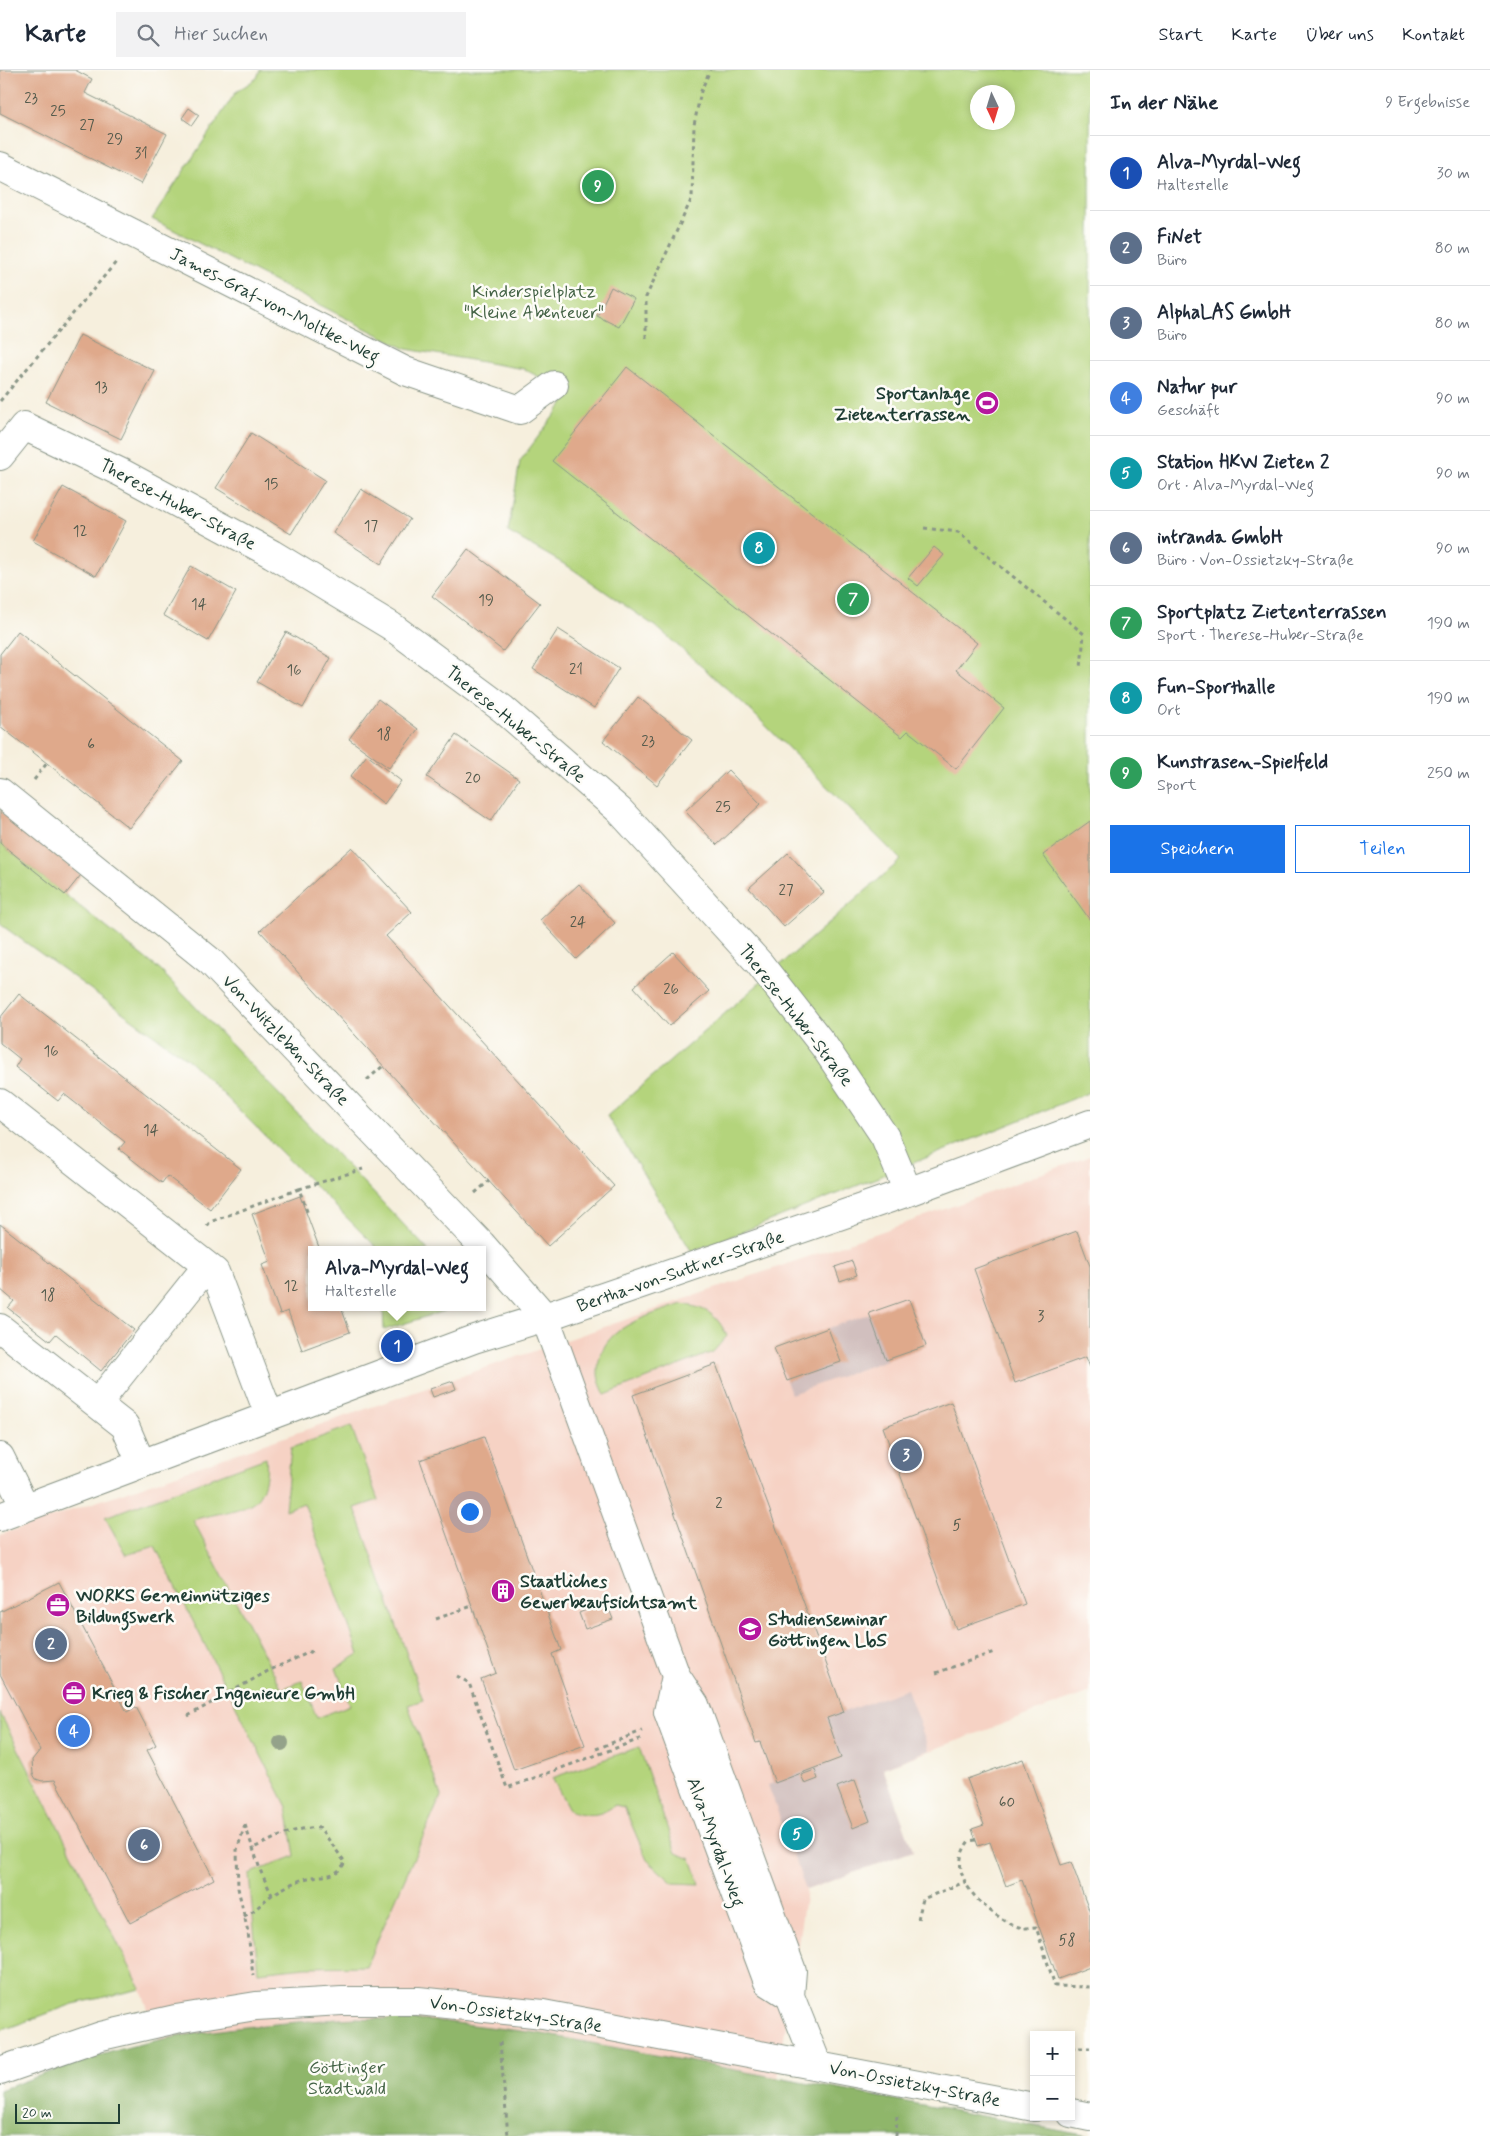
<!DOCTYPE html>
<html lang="de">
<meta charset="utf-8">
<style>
:root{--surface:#fff;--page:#f2f2f3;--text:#1f2937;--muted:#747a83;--line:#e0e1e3;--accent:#1a73e8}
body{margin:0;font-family:Mynerve,sans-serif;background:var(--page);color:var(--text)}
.controls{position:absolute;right:15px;bottom:15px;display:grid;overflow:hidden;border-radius:0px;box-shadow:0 2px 8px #0003}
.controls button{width:45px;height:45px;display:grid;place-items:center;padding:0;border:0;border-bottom:1px solid var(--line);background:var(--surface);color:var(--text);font:25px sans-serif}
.compass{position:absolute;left:970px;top:15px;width:45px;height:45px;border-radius:50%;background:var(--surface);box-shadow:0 2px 8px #0003;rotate:176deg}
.scale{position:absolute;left:15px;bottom:12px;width:105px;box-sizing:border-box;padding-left:5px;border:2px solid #1f3d34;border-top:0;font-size:14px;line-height:18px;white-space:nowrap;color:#1f3d34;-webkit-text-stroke:4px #fdfcf7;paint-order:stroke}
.you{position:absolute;left:469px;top:1441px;width:18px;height:18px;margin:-12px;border:4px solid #fff;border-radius:50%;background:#1a73e8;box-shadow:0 0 0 8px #1a73e833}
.badge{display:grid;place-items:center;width:32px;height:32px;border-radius:50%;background:var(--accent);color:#fff;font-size:16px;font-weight:700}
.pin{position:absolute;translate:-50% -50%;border:2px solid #fff;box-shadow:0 1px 5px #0006}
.popup{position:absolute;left:308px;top:1176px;width:178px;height:65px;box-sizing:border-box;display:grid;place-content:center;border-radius:0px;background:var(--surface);filter:drop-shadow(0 1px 4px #0005);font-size:16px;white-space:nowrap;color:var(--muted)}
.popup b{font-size:19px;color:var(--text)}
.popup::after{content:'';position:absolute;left:50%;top:100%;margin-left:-10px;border:10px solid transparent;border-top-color:var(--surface)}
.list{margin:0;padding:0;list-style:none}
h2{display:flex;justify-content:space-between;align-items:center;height:65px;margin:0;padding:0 20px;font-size:21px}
h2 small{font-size:16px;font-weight:400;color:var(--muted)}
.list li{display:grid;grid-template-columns:32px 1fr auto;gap:15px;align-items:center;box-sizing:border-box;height:75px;padding:0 20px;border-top:1px solid var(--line)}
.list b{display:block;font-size:19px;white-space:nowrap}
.list p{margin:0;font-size:16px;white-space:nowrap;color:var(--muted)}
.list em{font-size:16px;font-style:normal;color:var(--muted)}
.actions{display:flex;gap:10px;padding:15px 20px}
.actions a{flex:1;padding:11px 0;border:1px solid var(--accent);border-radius:0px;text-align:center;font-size:18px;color:var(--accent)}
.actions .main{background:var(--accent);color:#fff}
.icon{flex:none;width:28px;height:28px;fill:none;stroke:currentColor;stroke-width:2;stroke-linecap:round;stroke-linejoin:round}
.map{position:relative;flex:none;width:1090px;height:2066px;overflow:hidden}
header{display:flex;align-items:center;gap:30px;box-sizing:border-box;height:70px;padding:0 25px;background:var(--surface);border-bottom:1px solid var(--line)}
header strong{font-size:24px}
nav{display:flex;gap:28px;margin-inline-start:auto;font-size:18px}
.search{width:350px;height:45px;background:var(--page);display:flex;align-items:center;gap:12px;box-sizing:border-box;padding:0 18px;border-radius:0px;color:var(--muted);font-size:19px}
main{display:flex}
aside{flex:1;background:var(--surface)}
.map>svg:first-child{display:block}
.built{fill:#f6d2c4}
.industrial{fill:#d1bfbe}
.green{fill:#b4d47b;stroke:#6a8858;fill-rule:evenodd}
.forest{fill:#8fb66b;stroke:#577a50}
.building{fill:#dfa98b}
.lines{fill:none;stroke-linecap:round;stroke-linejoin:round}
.minor-casing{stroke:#8a9688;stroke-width:30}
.path{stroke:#8a9688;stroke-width:3;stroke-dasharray:4 4;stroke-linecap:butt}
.minor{stroke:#fff;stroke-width:28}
.tree{fill:#94a28a}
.labels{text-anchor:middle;stroke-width:5;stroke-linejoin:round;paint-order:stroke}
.number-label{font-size:15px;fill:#4f584a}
.park-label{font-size:18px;fill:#446346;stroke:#fdfcf7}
.street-label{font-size:18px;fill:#1f3d34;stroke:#fdfcf7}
.poi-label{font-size:18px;font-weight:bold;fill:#1f3d34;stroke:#fdfcf7;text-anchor:start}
</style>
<header>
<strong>Karte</strong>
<div class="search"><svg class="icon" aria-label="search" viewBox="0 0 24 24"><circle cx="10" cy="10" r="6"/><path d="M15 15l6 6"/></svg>Hier suchen</div>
<nav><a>Start</a><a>Karte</a><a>Über uns</a><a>Kontakt</a></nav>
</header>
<main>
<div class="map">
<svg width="1090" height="2066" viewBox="0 0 1090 2066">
<rect width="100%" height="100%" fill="#fdfcf7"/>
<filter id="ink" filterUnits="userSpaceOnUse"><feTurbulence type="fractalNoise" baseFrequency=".02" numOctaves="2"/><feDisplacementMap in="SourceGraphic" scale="10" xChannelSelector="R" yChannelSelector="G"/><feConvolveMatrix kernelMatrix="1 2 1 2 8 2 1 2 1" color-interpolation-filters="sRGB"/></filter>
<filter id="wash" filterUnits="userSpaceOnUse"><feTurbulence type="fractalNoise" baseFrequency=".0096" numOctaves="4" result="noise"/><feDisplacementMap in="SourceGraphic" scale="20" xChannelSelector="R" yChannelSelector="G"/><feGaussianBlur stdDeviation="1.12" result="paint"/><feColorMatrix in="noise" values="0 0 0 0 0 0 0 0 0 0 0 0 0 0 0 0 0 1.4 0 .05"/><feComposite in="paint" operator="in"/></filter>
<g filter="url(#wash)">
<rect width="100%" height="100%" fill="#f6efdd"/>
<path class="built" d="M1090 1086V1622L883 1698 913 1781 806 1820 778 2008 537 1963 439 1951 356 1948 277 1953 159 1970 141 1919 0 1643V1465L909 1152Z"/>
<path class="industrial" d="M909 1229 926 1276 791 1324 774 1278Z
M907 1619 929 1680 883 1698 913 1781 806 1820 768 1715 774 1713 760 1672Z"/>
<path class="green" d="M260 0H1090V1022L692 1182 607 1046 901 790 743 633 659 559 571 498 508 462 520 391 568 327 554 315 524 299 406 279 152 149 236 22 257 8ZM978 22H1008V52H978Z
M0 773 160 900 428 1180H379L190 991 0 854Z
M682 1234C706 1238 717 1244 727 1266L713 1282 605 1325C602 1318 598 1310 598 1303 597 1256 647 1247 682 1234Z
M383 1237H456L384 1260Z
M351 1356 378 1430 355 1438 423 1630 408 1635 441 1726 366 1896 305 1897 258 1902 249 1804 295 1786 287 1737 155 1476 126 1485 105 1447 266 1388C268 1403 265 1426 250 1434 233 1443 210 1444 193 1450L282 1619 302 1611 317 1648 350 1635 336 1598 359 1584 304 1433 285 1440 291 1378Z
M0 1643 141 1919 73 1934 0 1961Z
M639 1677 676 1783 691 1789 700 1814 673 1813 647 1790 624 1737 615 1735C599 1747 590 1746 570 1741L552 1708Z"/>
<path class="forest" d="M356 1948 439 1951 537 1963 1089 2066H0V2020C52 2001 105 1981 159 1970 224 1957 290 1952 356 1948Z"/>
<g id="blocks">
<path class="building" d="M0 0H75L92 9 85 23 167 64 141 114 0 43Z
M189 38 199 45 192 55 182 48Z
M611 217 634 229 619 257 597 246Z
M80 265 155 301 121 369 46 332Z
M627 297 977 573 956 600 1004 638 956 699 908 661 902 667 552 391Z
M251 363 325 410 291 464 216 418Z
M63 417 126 451 96 506 33 471Z
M361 419 410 449 381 494 333 463Z
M934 477 944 485 918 516 908 508Z
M468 479 540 533 503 581 432 526Z
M191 496 236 522 208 571 163 545Z
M558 559 619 598 594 638 533 599Z
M18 561 183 691 129 758 0 656V584Z
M286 562 331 588 303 638 257 612Z
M638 627 692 670 657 715 603 671Z
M378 629 418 659 389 698 349 669Z
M456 665 519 709 491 751 427 707Z
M367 685 401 711 384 734 350 707Z
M728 700 761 734 717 775 685 741Z
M0 740 81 805 65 825 0 773Z
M1090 751V850L1043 785Z
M352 777 412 842 386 866 614 1116 548 1176 260 861Z
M788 783 824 822 784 857 749 818Z
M579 814 615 853 576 889 540 850Z
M673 882 709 921 669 956 634 917Z
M19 924 241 1099 210 1139 167 1106 162 1113 119 1079 125 1072 64 1024 58 1031 15 997 20 989 0 973V948Z
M300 1126 320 1180H312V1237H341L350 1262 302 1280 288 1241 280 1244 262 1195 270 1192 252 1144Z
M0 1154 134 1260 101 1301 56 1264 50 1271 8 1238 14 1231 0 1219Z
M1077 1161 1090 1196V1297L1086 1287 1015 1313 974 1199Z
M852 1191 857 1205 840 1211 835 1197Z
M909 1229 926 1276 886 1290 869 1243Z
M828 1258 841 1292 787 1311 774 1278Z
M716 1294 844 1642 827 1648 841 1688 775 1713 760 1672 756 1673 633 1325Z
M453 1311 456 1319 433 1327 430 1319Z
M951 1332 1025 1534 956 1559 883 1357Z
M484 1367 561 1580 552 1584 585 1675 514 1700 481 1609 496 1603 420 1390Z
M59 1512 127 1642 136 1637 156 1675 147 1680 214 1809 130 1853 55 1710 42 1711 36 1709 33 1704 32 1690 40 1680 0 1604V1542Z
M606 1532 613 1549 585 1559 579 1543Z
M1023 1689 1061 1795 1071 1792 1090 1843V1897L1058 1909 1022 1810 1006 1816 990 1772 978 1776 972 1759 984 1755 967 1709Z
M815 1700 818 1709 805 1714 801 1705Z
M855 1710 870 1751 853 1758 837 1717Z
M799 1756 804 1769 795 1772 790 1759Z"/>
</g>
</g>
<g filter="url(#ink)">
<use href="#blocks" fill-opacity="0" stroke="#8a9688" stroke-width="1"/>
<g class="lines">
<g class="minor-casing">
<path id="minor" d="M0 96 405 301 520 340 554 315
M0 386 24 356 122 403 272 484 391 556 503 639 620 741 759 893 824 976 885 1067 908 1122
M0 722 211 892 481 1174 545 1247 676 1606 695 1635 792 1901 790 1926 818 1996
M0 1033 215 1202 269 1345
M0 1258 97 1334 207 1196
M97 1334 125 1356 141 1393
M0 1387 25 1437
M0 1447 474 1269 545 1247 908 1122 1090 1054
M676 1606 668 1642 768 1912 790 1926
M0 2001 101 1966 176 1949 256 1936 342 1931H418L543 1944 1034 2037
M1071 2043 1090 2047"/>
</g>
<path class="path" d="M646 268V227L692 128 694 55 701 21 710 0
M0 331 117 191
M924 458 958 462 1084 564 1081 598
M34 710 47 693
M367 1010 383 996
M299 1119 363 1099
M475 1123 489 1111
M207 1156 210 1152 299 1119 308 1144
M436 1549 472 1536
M936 1603 994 1582
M457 1606 469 1613 507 1718 643 1668
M188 1646 268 1601 312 1581
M596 1679 642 1661
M245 1755 237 1780 238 1818 248 1862 253 1906
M245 1755 261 1802 272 1825
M976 1770 969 1771C947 1799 972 1828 996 1845 1004 1850 1014 1857 1024 1858 1028 1858 1032 1857 1036 1857L1055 1916 1090 1917
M244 1846C258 1840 261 1832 272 1825 281 1819 294 1812 304 1809 322 1803 335 1811 345 1792L320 1758C296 1756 274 1769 253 1778
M918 1849 923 1829 965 1812
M500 1972 508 2066
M1071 1978H1090
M896 2066 897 2044"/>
<use href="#minor" class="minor"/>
</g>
<circle class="tree" cx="281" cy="1673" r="8"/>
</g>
<defs>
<g id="stadium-disc" transform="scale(1.25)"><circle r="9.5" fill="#b5179e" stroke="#fdfcf7"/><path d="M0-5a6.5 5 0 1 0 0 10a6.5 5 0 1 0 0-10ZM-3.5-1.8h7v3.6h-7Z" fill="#fff"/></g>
<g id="building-disc" transform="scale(1.25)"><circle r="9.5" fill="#b5179e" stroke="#fdfcf7"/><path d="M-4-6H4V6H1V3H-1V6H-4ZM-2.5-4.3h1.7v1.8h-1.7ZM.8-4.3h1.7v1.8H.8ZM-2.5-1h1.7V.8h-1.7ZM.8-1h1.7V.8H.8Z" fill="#fff"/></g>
<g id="office-disc" transform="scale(1.25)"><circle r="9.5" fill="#b5179e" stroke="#fdfcf7"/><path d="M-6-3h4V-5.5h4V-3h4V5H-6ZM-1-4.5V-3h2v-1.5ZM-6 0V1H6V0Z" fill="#fff"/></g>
<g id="university-disc" transform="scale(1.25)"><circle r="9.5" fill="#b5179e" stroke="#fdfcf7"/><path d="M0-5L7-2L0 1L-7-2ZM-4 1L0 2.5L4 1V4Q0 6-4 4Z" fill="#fff"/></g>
</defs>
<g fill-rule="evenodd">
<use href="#stadium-disc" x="987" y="333"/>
<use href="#building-disc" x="503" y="1521"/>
<use href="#office-disc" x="58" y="1535"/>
<use href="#university-disc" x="750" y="1559"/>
<use href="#office-disc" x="74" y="1623"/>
</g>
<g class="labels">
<g class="number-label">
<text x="31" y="33">23</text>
<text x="58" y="46">25</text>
<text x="87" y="60">27</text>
<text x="115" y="74">29</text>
<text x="141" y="88">31</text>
<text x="101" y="322">13</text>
<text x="271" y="419">15</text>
<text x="371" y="461">17</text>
<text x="80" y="466">12</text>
<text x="486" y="535">19</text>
<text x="199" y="539">14</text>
<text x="576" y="604">21</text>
<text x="294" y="605">16</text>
<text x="384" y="669">18</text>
<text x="648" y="676">23</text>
<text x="91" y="679">6</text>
<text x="473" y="713">20</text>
<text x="723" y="742">25</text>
<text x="786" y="825">27</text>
<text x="578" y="857">24</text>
<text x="671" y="924">26</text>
<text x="51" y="986">16</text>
<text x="151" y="1065">14</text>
<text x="291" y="1221">12</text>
<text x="48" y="1230">18</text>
<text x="1041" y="1251">3</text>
<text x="719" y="1438">2</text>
<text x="957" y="1460">5</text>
<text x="1007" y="1737">60</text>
<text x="1067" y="1875">58</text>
</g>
<g class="park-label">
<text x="534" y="227">Kinderspielplatz<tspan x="534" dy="21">"Kleine Abenteuer"</tspan></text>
<text x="347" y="2003">Göttinger<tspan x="347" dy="21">Stadtwald</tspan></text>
</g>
<g class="street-label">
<text transform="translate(275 235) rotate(27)" y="6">James-Graf-von-Moltke-Weg</text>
<text transform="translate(178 434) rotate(28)" y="6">Therese-Huber-Straße</text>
<text transform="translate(516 654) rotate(39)" y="6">Therese-Huber-Straße</text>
<text transform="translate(796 945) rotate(52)" y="6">Therese-Huber-Straße</text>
<text transform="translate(286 970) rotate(46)" y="6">Von-Witzleben-Straße</text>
<text transform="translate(680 1201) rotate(-19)" y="6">Bertha-von-Suttner-Straße</text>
<text transform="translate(716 1772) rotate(70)" y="6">Alva-Myrdal-Weg</text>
<text transform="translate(516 1944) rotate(8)" y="6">Von-Ossietzky-Straße</text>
<text transform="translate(915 2014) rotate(11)" y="6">Von-Ossietzky-Straße</text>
</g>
<g class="poi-label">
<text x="970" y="329" text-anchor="end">Sportanlage<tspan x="970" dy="21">Zietenterrassen</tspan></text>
<text x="520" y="1517">Staatliches<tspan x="520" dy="21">Gewerbeaufsichtsamt</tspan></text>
<text x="76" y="1531">WORKS Gemeinnütziges<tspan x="76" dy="21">Bildungswerk</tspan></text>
<text x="768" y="1555">Studienseminar<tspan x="768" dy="21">Göttingen LbS</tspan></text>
<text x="92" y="1629">Krieg &amp; Fischer Ingenieure GmbH</text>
</g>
</g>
</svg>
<div class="controls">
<button>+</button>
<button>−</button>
</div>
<svg class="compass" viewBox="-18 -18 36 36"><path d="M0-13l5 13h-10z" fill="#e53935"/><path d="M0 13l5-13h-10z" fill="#747a83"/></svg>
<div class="scale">20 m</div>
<div class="you"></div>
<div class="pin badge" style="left:397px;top:1276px;background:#1a4fb4">1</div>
<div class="popup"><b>Alva-Myrdal-Weg</b>Haltestelle</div>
<div class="pin badge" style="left:51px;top:1574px;background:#5c6f8a">2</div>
<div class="pin badge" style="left:906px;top:1385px;background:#5c6f8a">3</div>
<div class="pin badge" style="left:74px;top:1661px;background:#3f7fe0">4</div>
<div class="pin badge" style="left:797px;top:1764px;background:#0f9aa8">5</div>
<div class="pin badge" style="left:144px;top:1775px;background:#5c6f8a">6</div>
<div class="pin badge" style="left:853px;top:529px;background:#2e9e5b">7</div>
<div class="pin badge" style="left:759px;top:478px;background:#0f9aa8">8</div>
<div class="pin badge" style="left:598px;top:116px;background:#2e9e5b">9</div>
</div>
<aside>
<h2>In der Nähe<small>9 Ergebnisse</small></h2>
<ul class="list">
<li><span class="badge" style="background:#1a4fb4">1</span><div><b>Alva-Myrdal-Weg</b><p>Haltestelle</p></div><em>30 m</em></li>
<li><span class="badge" style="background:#5c6f8a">2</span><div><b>FiNet</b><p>Büro</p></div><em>80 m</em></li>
<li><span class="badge" style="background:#5c6f8a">3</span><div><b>AlphaLAS GmbH</b><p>Büro</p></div><em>80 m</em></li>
<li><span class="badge" style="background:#3f7fe0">4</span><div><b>Natur pur</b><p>Geschäft</p></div><em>90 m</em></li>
<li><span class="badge" style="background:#0f9aa8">5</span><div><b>Station HKW Zieten 2</b><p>Ort · Alva-Myrdal-Weg</p></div><em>90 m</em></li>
<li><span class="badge" style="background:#5c6f8a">6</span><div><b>intranda GmbH</b><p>Büro · Von-Ossietzky-Straße</p></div><em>90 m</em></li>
<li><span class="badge" style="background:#2e9e5b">7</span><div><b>Sportplatz Zietenterrassen</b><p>Sport · Therese-Huber-Straße</p></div><em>190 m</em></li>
<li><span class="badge" style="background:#0f9aa8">8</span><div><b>Fun-Sporthalle</b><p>Ort</p></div><em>190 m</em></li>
<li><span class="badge" style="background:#2e9e5b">9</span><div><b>Kunstrasen-Spielfeld</b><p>Sport</p></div><em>250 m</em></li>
</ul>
<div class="actions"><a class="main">Speichern</a><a>Teilen</a></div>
</aside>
</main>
